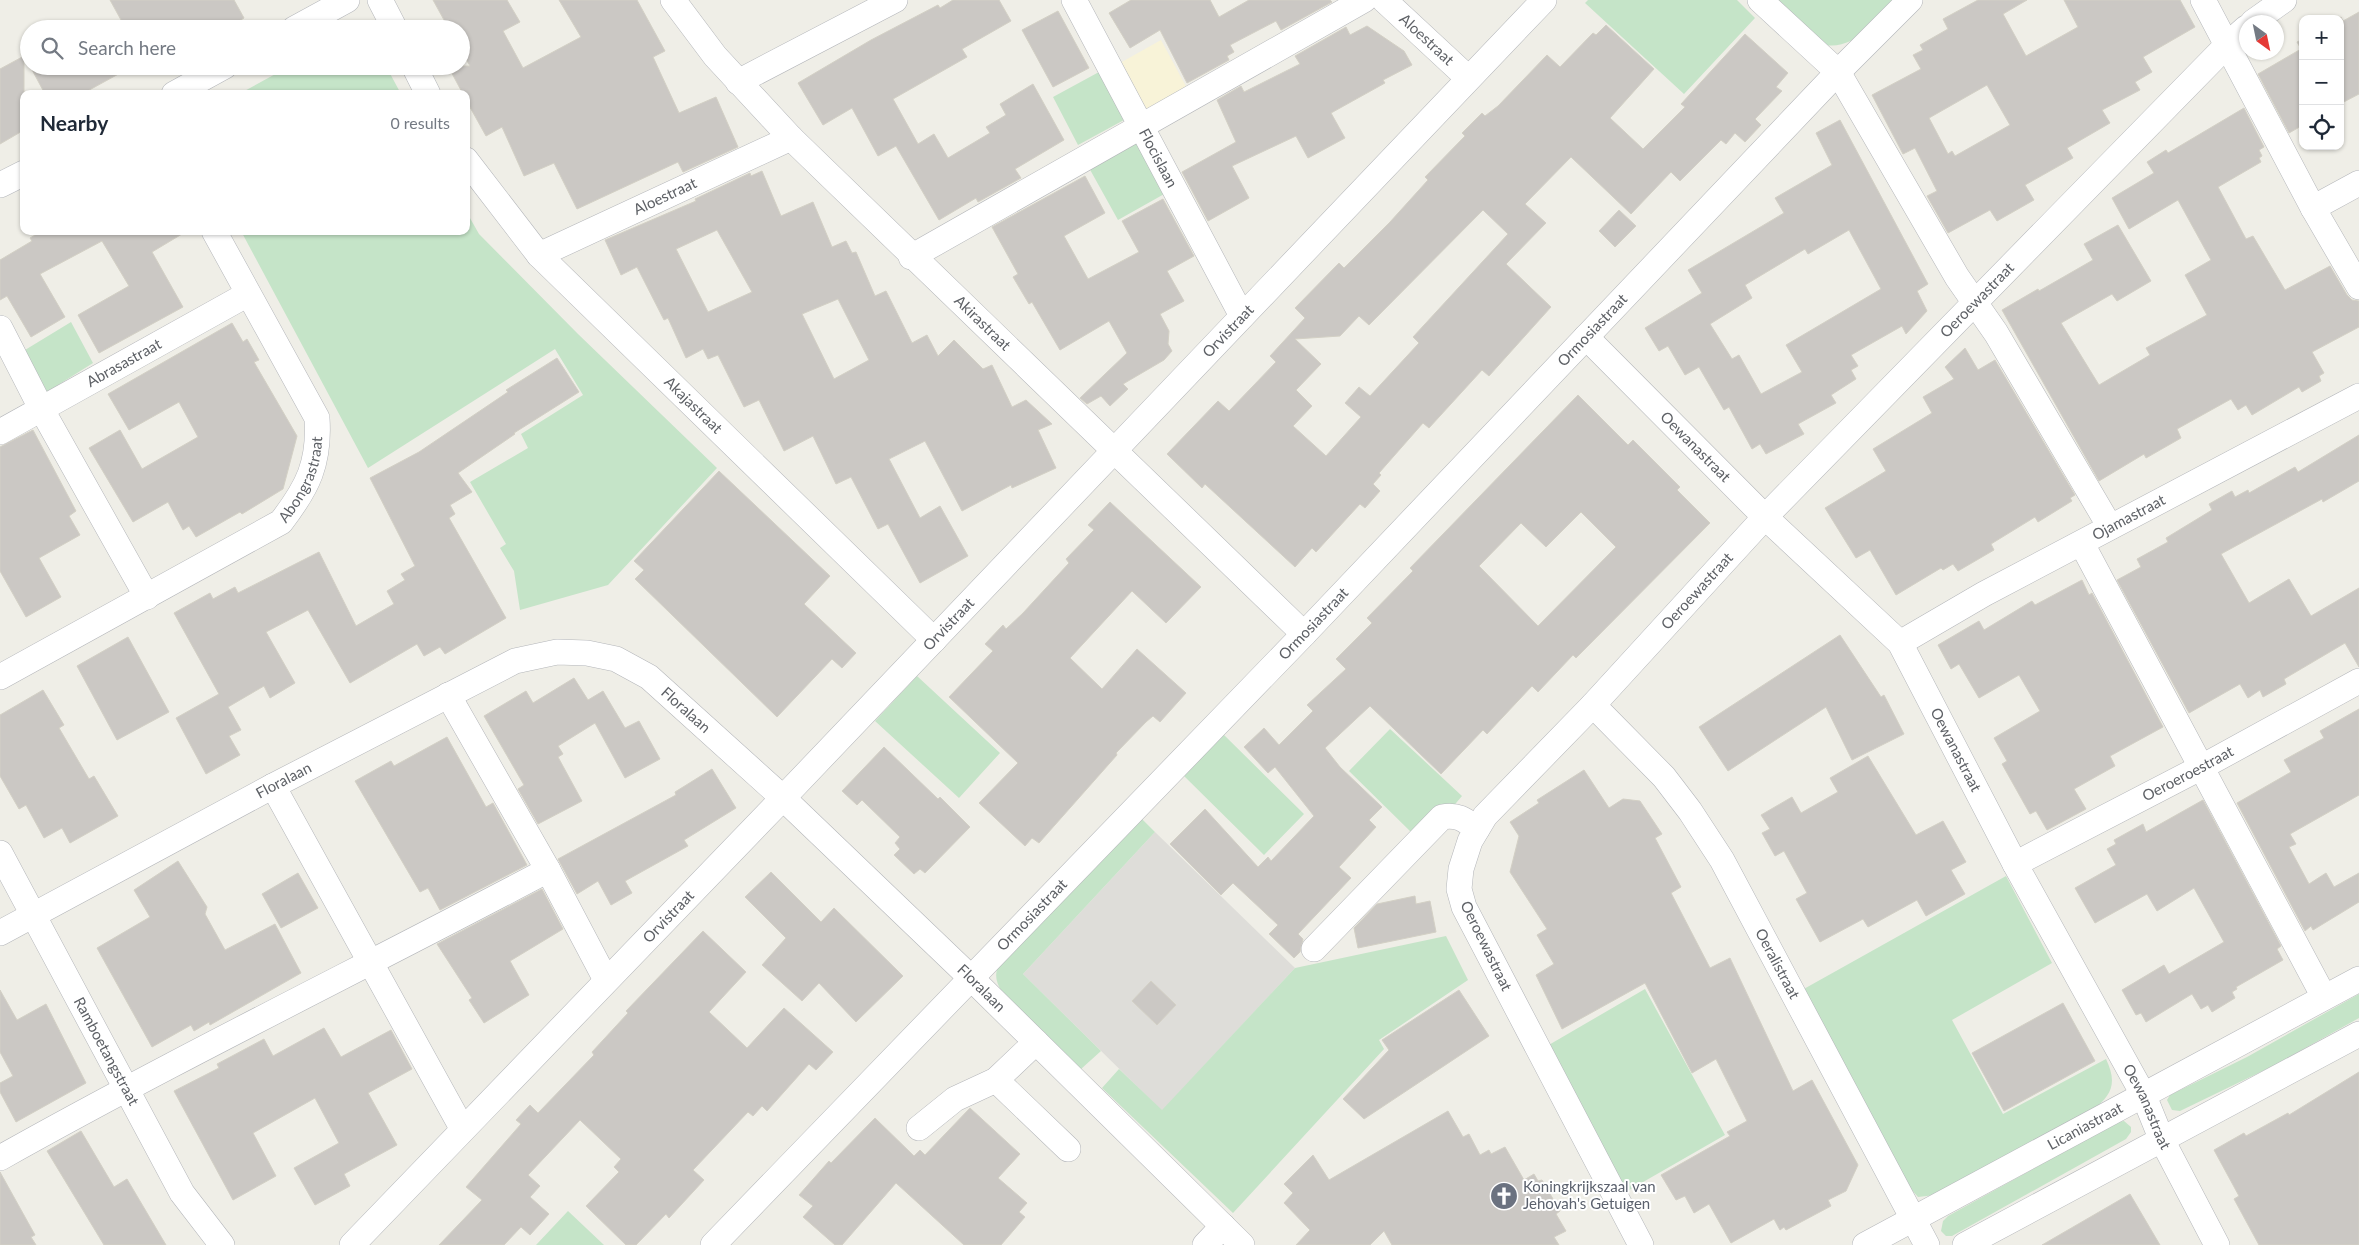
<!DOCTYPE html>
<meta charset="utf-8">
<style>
:root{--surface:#fff;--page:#f6f6f7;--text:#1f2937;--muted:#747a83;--line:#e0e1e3}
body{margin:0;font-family:Lato,sans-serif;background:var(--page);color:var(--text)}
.controls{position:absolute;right:15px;top:15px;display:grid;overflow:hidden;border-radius:10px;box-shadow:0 1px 4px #0004}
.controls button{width:45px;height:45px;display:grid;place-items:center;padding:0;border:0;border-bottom:1px solid var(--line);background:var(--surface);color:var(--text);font:25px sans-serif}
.compass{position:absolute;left:2239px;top:15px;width:45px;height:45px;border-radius:50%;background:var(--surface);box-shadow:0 1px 4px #0004;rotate:147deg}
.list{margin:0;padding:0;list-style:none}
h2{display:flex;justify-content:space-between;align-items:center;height:65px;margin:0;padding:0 20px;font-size:21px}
h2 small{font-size:16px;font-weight:400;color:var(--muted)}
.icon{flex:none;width:28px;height:28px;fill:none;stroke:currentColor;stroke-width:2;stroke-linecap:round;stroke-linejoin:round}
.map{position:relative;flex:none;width:2359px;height:1245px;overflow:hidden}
.search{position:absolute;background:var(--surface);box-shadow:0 1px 4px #0004;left:20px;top:20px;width:450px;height:55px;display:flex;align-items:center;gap:12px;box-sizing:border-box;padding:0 18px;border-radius:28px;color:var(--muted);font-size:19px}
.panel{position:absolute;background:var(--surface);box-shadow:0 1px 4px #0004;left:20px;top:90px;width:450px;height:145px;border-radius:10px}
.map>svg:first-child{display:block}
.industrial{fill:#deddd9}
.green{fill:#c5e4c8}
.sand{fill:#f8f3d8}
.building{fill:#cbc8c4;stroke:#d3d0c5;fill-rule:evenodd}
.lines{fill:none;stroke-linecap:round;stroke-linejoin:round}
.minor-casing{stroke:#b4b6ba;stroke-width:26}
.minor{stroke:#fff;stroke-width:25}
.labels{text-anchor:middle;stroke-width:4;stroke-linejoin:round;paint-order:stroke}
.street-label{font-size:15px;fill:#5e6166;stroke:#fff}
.worship-label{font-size:15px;fill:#5b616d;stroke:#fff;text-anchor:start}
</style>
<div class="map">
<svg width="2359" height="1245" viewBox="0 0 2359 1245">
<rect width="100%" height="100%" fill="#efeee7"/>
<path class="industrial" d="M1155 832 1295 968 1162 1111 1023 974Z"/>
<path class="green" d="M1588 0H1737L1755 18 1684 94 1585 3Z
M1777 0H1896C1876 19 1856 50 1825 45Z
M290 66H386L401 94H239Z
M1099 72 1124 120 1078 145 1053 97Z
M1138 141 1166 193 1118 220 1088 166Z
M466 211 479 234 578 334 717 468 608 585 520 610 514 571 500 548 506 544 470 482 528 448 521 434 583 395 555 349 368 468 241 231H466Z
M71 322 93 363 47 392 25 350Z
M917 676 1000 753 959 798 875 721Z
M1390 729 1462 796 1451 809 1414 835 1349 771Z
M1223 734 1304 814 1264 855 1183 775Z
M1142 819 1155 832 1023 974 1101 1051 1081 1069 1002 992C996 982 994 975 999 964Z
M2006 876 2052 963 1952 1020 2003 1114 2106 1059C2117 1082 2113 1095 2092 1110L1935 1195 1918 1197 1910 1188 1802 990Z
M1446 936 1468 980 1379 1040 1384 1049 1233 1213 1102 1088 1119 1069 1162 1110 1295 968Z
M1645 989 1725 1135 1624 1193 1547 1046Z
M2359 994V1018L2275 1065 2180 1111 2172 1110 2167 1100 2170 1095 2247 1057Z
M2124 1121 2131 1127V1132L2126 1139 1952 1236H1946L1941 1231 1943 1221 1948 1216 2118 1122Z
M568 1211 604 1245H536Z"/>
<path class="sand" d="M1161 40 1188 90 1145 113 1120 63Z"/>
<path class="building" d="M110 0H234L244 18 226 29H126Z
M433 0H507L520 22 503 31 523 68 581 37 559 0H637L665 51 653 57 679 113 716 97 738 147 683 172 678 162 577 209 554 163 524 176 502 127 486 136 466 100V94H463L448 66H470L461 50V29H449Z
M953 0H999L1011 21 962 49 967 57 893 99 918 144 934 134 948 158 990 133 986 127 1006 115 1000 104 1033 84 1064 140 1015 169 1021 178 978 202 976 198 939 220 896 146 878 156 852 108 823 125 798 83 871 40 938 5 940 8Z
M1131 0H1210L1219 17 1249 0H1330L1332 2 1281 30 1276 21 1230 45 1234 52 1227 56 1229 60 1187 83 1160 30 1130 48 1109 13Z
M1978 0H2027L2003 14 2026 56 2078 27 2064 0H2180L2195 27 2143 57 2152 72 2135 82 2140 90 2102 110 2110 123 2067 148 2073 158 2025 185 2034 200 1997 221 1990 210 1948 233 1927 196 1937 191 1915 148 1903 154 1872 95 1921 69 1913 55 1923 50 1920 45 1948 29 1943 19ZM1987 85 2010 125 1955 156 1952 151 1948 154 1929 118Z
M1058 11 1089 68 1053 87 1022 30Z
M2359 12V94L2340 104V19H2338L2341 17 2343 21Z
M1606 25 1654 69 1610 118 1643 149 1685 107 1681 104 1745 34 1788 73 1776 87 1782 91 1755 119 1761 125 1745 142 1735 133 1726 144 1721 140 1680 181 1671 172 1631 214 1571 157 1525 204 1546 223 1506 264 1551 307 1489 376 1482 370 1429 428 1423 423 1379 473 1381 475 1373 484 1380 491 1365 508 1360 504 1316 552 1312 548 1295 567 1205 484 1202 488 1167 454 1218 401 1229 411 1276 362 1270 356 1305 318 1295 308 1339 263 1344 268 1390 222 1428 180 1425 177 1465 136 1462 133 1482 113 1485 116 1498 106 1547 55 1560 67 1593 33 1596 35ZM1483 210 1508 234 1413 337 1419 343 1370 396 1359 387 1345 403 1361 417 1326 456 1293 426 1312 406 1296 390 1321 364 1295 339 1340 336 1359 316 1369 325Z
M1367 26 1404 51 1412 65 1383 80 1385 83 1331 113 1345 138 1308 158 1296 136 1232 166 1249 198 1208 221 1182 172 1236 142 1217 100 1241 86 1244 92 1300 64 1295 56 1346 27 1350 35Z
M2303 39V125L2289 133 2258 74 2301 49 2297 42Z
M24 56V130L0 144V69Z
M30 66H133L82 94H45Z
M2244 108 2264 147 2259 150 2262 156 2259 158 2261 162 2218 187 2246 239 2253 236 2285 290 2330 266 2347 295 2352 300 2359 301V327L2312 352 2324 373 2319 376 2321 381 2302 392 2299 387 2252 415 2246 405 2238 410 2231 399 2177 429 2181 438 2146 458 2144 454 2099 481 2002 310 2038 289 2039 291 2093 260 2084 244 2118 225 2151 281 2117 301 2112 294 2061 323 2099 385 2150 355 2146 348 2207 315 2185 275 2211 260 2178 200 2129 229 2112 198 2154 173 2147 162 2166 150 2168 153Z
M1840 120 1928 284 1917 291 1927 311 1906 334 1902 326 1851 355 1858 366 1851 370 1856 379 1831 395 1836 403 1798 424 1804 434 1766 454 1760 444 1752 449 1729 407 1724 410 1699 367 1685 375 1668 346 1659 351 1645 328 1702 293 1688 270 1784 213 1775 198 1832 165 1816 133ZM1849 230 1881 289 1786 345 1802 372 1761 394 1739 355 1732 359 1710 324 1752 298 1745 285 1805 249 1808 254Z
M762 171 781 216 813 202 832 247 846 241 852 253 856 252 875 296 886 291 912 343 927 335 938 356 954 340 983 369 992 365 1012 407 1026 400 1052 424 1038 430 1056 468 1012 488 1011 485 962 511 925 441 889 459 920 518 940 506 968 556 920 583 888 524 878 529 851 477 836 484 813 436 784 451 759 400 744 407 718 355 708 359 703 349 686 358 668 318 664 320 637 267 621 275 605 240 696 201 695 199 750 173 751 176ZM717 230 752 292 708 312 676 249ZM838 299 869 360 834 379 802 314Z
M1085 176 1105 213 1064 236 1088 279 1139 252 1122 221 1163 199 1194 256 1167 271 1184 301 1160 314 1169 331 1168 344 1172 351 1164 360 1123 384 1128 389 1110 406 1101 396 1087 404 1080 398 1127 353 1109 321 1060 350 1032 302 1029 304 1013 277 1018 274 992 227Z
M1619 210 1636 226 1615 247 1599 231Z
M42 231H187L152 252 183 307 99 353 78 315 129 286 102 241 40 274 65 317 31 337 7 296 0 300V260L32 241 30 238Z
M232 323 243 342 247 339 259 360 254 362 297 436 283 489 242 514 240 512 196 537 189 526 183 530 168 502 133 522 89 448 120 430 142 469 198 437 179 402 129 430 108 394Z
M1965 348 1978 370 1995 360 2075 495 2070 498 2072 501 2038 522 2035 517 1991 544 1994 550 1958 571 1953 564 1943 570 1941 568 1896 595 1870 550 1856 558 1825 508 1886 471 1873 449 1932 413 1923 397 1954 379 1945 367Z
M557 358 579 392 514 433 515 434 458 473 472 492 450 505 455 514 449 518 506 618 445 654 440 647 424 656 417 644 350 683 308 610 266 632 295 683 270 698 264 686 228 707 241 730 229 736 240 755 206 774 176 718 219 694 174 613 210 593 213 599 235 587 238 593 319 552 356 626 394 604 387 591 405 580 401 574 415 566 370 478 419 452 508 392 506 390Z
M1578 395 1628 445 1633 440 1680 487 1677 490 1710 523 1576 658 1573 655 1538 692 1532 686 1487 734 1483 730 1441 774 1370 706 1325 748 1340 767 1382 807 1369 820 1376 827 1339 867 1351 878 1298 934 1303 939 1300 952 1294 958 1269 934 1278 925 1233 883 1221 895 1170 844 1205 809 1258 867 1268 857 1271 861 1314 816 1275 767 1268 773 1244 747 1264 728 1279 745 1313 711 1307 705 1346 669 1336 659 1372 623 1367 618 1413 571 1410 568ZM1581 512 1616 547 1538 626 1479 566 1521 523 1546 547Z
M33 430 76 511 69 516 80 535 39 558 61 597 26 617 0 571V447Z
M2359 435V481L2323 502 2322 499 2221 554 2249 603 2289 579 2311 616 2359 588V667L2345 643 2284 679 2286 684 2263 697 2260 690 2248 698 2240 684 2189 713 2117 580 2141 567 2137 559 2168 542 2166 538 2212 510 2209 504 2232 491 2235 497 2248 490 2249 493 2295 467 2298 472Z
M719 471 830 576 804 604 856 653 842 668 832 659 777 717 635 579 644 570 634 561Z
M1110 502 1201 587 1166 623 1132 591 1070 658 1102 689 1137 649 1186 693 1160 722 1153 716 1146 722 1116 753 1117 755 1039 843 1032 838 1025 846 979 803 1018 763 949 697 993 651 985 644 1003 625 1006 629 1023 613 1069 563 1066 559 1094 530 1088 525Z
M2082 580 2089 595 2092 593 2163 727 2110 756 2115 766 2074 789 2086 809 2047 830 2036 811 2030 814 2002 764 2007 761 1994 738 2040 711 2019 675 1979 698 1959 664 1951 669 1938 645 1979 621 1984 630 2032 601 2035 605Z
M1840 635 1881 697 1884 695 1904 734 1852 760 1826 707 1728 771 1699 727Z
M128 637 169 712 117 740 77 666Z
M574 678 588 700 603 691 625 728 639 721 660 759 625 778 595 723 558 746 563 754 558 757 582 801 538 824 518 789 524 785 484 716 526 691 533 703Z
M43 690 64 725 59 728 89 779 94 776 118 816 70 843 62 828 44 838 26 805 19 809 0 776V715Z
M2359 709V795L2290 834 2296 844 2289 847 2309 884 2326 873 2334 887 2359 873V902L2313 930 2311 926 2305 931 2237 803 2291 772 2284 760 2324 738 2320 731Z
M447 737 486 807 493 803 527 865 440 910 428 888 420 892 355 781 391 761 394 766Z
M884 747 938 799 940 797 970 827 925 873 920 869 914 874 894 855 900 849 895 843 900 837 862 800 857 805 842 791Z
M1868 756 1916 835 1943 821 1966 862 1951 870 1965 894 1926 916 1917 900 1868 927 1863 919 1820 942 1796 899 1807 893 1784 851 1775 856 1762 833 1770 829 1761 815 1792 797 1801 813 1838 792 1830 778Z
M712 769 736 808 684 840 688 846 625 881 632 893 611 905 598 881 577 894 558 859 676 795 675 792Z
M1584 770 1609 808 1623 799 1640 801 1662 834 1655 838 1681 887 1671 893 1710 968 1730 958 1793 1091 1812 1080 1858 1165 1846 1191 1828 1200 1831 1206 1786 1230 1784 1227 1780 1230 1774 1219 1731 1243 1709 1204 1694 1213 1685 1196 1676 1200 1661 1175 1730 1136 1727 1132 1747 1121 1716 1059 1692 1073 1645 983 1562 1029 1536 975 1554 964 1537 935 1547 929 1510 872 1519 836 1510 822 1539 803 1537 800Z
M2203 800 2281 946 2277 949 2283 960 2236 987 2237 989 2232 992 2235 998 2212 1012 2208 1005 2201 1009 2192 994 2146 1022 2141 1013 2136 1015 2122 990 2164 965 2169 974 2224 942 2194 888 2157 911 2147 894 2095 923 2075 888 2116 865 2107 849 2116 844 2114 840 2143 824 2146 832Z
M178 861 207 907 205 914 225 950 275 924 301 973 210 1025 209 1022 194 1031 191 1025 152 1047 97 948 150 917 134 890Z
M771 872 821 922 834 908 903 976 856 1022 819 983 802 1001 762 965 786 938 745 897Z
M298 873 318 908 281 928 262 894Z
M542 889 563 929 510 961 529 995 484 1023 469 1000 472 998 437 944Z
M1415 896 1416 904 1430 901 1436 932 1358 948 1354 928 1377 904Z
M703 931 746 972 709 1012 747 1048 784 1008 833 1052 816 1070 809 1064 767 1111 762 1106 753 1116 748 1112 693 1170 704 1180 669 1218 666 1214 636 1245H626L586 1206 619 1172 614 1167 621 1159 580 1120 528 1175 540 1186 530 1197 549 1214 530 1235 521 1227 504 1245H439L482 1200 466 1187 521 1124 516 1120 530 1105 538 1113 594 1055 592 1052 628 1013 626 1011Z
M1151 981 1176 1005 1157 1025 1132 1001Z
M0 990 17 1020 46 1004 86 1083 16 1122 0 1092V1083L13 1076 0 1052Z
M1459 990 1489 1036 1364 1119 1343 1099 1389 1050 1382 1040Z
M2063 1003 2095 1061 2004 1111 1972 1053Z
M324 1028 341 1057 391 1030 412 1069 368 1093 397 1145 344 1174 350 1186 315 1205 294 1168 339 1143 315 1098 253 1133 276 1176 233 1200 174 1091 219 1068 217 1064 264 1039 273 1056Z
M2359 1072V1245H2259L2234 1199 2239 1196 2214 1150 2244 1133 2246 1136 2288 1113 2289 1115Z
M970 1108 1020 1154 998 1178 1027 1203 1019 1212 1025 1217 1001 1245H964L896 1183 842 1245H835L803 1217 813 1206 799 1195 829 1161 831 1163 875 1118 914 1156 920 1150 925 1155Z
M1448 1111 1463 1137 1469 1134 1480 1155 1489 1150 1491 1154 1505 1147 1524 1180 1534 1174 1538 1181 1542 1180 1560 1211 1556 1214 1566 1231 1554 1237 1559 1245H1392L1384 1231 1370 1245H1296L1310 1230 1284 1203 1293 1193 1284 1184 1313 1155 1329 1180Z
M81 1131 114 1187 127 1179 166 1245H104L47 1151Z
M0 1172 35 1235 31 1237 36 1245H0Z
M2130 1194 2160 1245H2042Z"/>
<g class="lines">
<g class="minor-casing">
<g id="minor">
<path d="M380 0 395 29"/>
<path id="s1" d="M673 0 715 56 791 138 1304 634"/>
<path id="s2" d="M1074 0 1242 316"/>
<path id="s3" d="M1384 0 1468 78"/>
<path d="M1760 0 1838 72 1957 277 1996 333 2110 527"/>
<path d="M2203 0 2313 208 2359 287"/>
<path d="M2253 22 2284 0"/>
<path d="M294 29 347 0"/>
<path d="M414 66 428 94"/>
<path d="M738 82 895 0"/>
<path d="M174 94 225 66"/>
<path id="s4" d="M466 160 539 255 934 640"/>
<path d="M0 185 24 173"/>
<path d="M2313 208 2359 183"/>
<path id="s5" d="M539 255 791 138"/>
<path d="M911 257 1364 0"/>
<path d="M0 328 42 410 147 597"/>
<path id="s6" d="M1586 337 1765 517 1900 643 2015 864 2144 1096 2161 1138 2217 1245"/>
<path id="s7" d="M0 432 248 294"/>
<path d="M2082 544 2324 997"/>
<path id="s8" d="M1900 643 1984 594 2359 396"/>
<path id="s9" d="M0 677 281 522C308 487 320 463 317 418L214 231"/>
<path d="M448 695 548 870 606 980"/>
<path id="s10" d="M1593 705 1664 777 1690 811 1722 860 1927 1245"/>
<path d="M273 786 462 1128"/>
<path id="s11" d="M0 853 182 1193 222 1245"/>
<path id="s12" d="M2015 864 2200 768 2359 681"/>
<path id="s13" d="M0 933 273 786 515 661 557 652 587 653 616 659 649 677 783 798 970 977 1242 1245"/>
<path d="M1314 949 1442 817C1458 814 1465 820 1477 829"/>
<path d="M996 1080 1068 1149"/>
<path d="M919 1128 955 1099 996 1080 1036 1042"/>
<path d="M0 1158C180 1057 365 967 548 870"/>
<path id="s14" d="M352 1245 783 798 1544 0"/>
<path id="s15" d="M713 1245 1304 634 1838 72 1910 0"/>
<path d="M1205 1245 1223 1226"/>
<path id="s16" d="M1641 1245 1464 907 1459 889 1461 869 1470 841 1485 816 1593 705 1765 517 2228 44 2246 28"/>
<path id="s17" d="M1865 1245 2359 979"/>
<path d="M1965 1245 2359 1034"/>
</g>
</g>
<use href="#minor" class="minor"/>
</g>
<defs>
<g id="church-disc" transform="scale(1.4375)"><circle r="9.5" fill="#6b7280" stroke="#fff"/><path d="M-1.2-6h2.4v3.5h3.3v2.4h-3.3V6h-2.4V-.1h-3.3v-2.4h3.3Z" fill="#fff"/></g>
</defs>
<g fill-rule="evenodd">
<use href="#church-disc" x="1504" y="1196"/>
</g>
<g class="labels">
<g class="street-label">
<text dy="5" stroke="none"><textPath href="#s3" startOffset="58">Aloestraat</textPath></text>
<text dy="5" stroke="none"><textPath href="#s2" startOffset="179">Flocislaan</textPath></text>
<text dy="5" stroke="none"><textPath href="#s5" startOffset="139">Aloestraat</textPath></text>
<text dy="5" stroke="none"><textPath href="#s16" startOffset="1192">Oeroewastraat</textPath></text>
<text dy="5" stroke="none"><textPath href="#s1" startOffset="448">Akirastraat</textPath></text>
<text dy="5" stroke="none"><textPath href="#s14" startOffset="1266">Orvistraat</textPath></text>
<text dy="5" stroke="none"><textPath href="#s15" startOffset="1269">Ormosiastraat</textPath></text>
<text dy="5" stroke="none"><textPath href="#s7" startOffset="142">Abrasastraat</textPath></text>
<text dy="5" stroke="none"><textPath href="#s4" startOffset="335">Akajastraat</textPath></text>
<text dy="5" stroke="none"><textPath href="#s6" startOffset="155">Oewanastraat</textPath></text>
<text dy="5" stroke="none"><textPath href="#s9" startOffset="369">Abongrastraat</textPath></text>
<text dy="5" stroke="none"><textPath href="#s8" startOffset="261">Ojamastraat</textPath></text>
<text dy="5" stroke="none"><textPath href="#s16" startOffset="788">Oeroewastraat</textPath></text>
<text dy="5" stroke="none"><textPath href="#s14" startOffset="861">Orvistraat</textPath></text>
<text dy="5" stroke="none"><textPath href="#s15" startOffset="864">Ormosiastraat</textPath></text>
<text dy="5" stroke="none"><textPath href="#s13" startOffset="772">Floralaan</textPath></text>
<text dy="5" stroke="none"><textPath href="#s6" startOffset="559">Oewanastraat</textPath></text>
<text dy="5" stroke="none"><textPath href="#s12" startOffset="195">Oeroeroestraat</textPath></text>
<text dy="5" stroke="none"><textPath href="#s13" startOffset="322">Floralaan</textPath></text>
<text dy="5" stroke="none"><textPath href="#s15" startOffset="459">Ormosiastraat</textPath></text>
<text dy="5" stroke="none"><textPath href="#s14" startOffset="456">Orvistraat</textPath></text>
<text transform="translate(1486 946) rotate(64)" y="5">Oeroewastraat</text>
<text dy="5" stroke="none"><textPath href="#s10" startOffset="320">Oeralistraat</textPath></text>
<text dy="5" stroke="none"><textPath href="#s13" startOffset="1178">Floralaan</textPath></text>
<text dy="5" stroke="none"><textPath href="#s11" startOffset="225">Ramboetangstraat</textPath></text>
<text dy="5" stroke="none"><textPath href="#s6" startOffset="964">Oewanastraat</textPath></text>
<text dy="5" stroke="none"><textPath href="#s17" startOffset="250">Licaniastraat</textPath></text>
</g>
<g class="worship-label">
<text x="1523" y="1192">Koningkrijkszaal van<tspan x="1523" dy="17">Jehovah's Getuigen</tspan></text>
</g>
</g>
</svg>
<div class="controls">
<button>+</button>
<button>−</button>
<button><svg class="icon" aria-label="locate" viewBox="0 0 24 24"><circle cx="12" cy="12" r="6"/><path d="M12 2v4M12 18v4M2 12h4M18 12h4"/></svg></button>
</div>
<svg class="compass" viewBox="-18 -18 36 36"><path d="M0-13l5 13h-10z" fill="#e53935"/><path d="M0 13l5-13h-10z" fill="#747a83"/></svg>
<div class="search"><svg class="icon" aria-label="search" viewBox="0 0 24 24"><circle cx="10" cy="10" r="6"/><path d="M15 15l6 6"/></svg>Search here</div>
<section class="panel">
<h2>Nearby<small>0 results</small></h2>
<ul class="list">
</ul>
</section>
</div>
